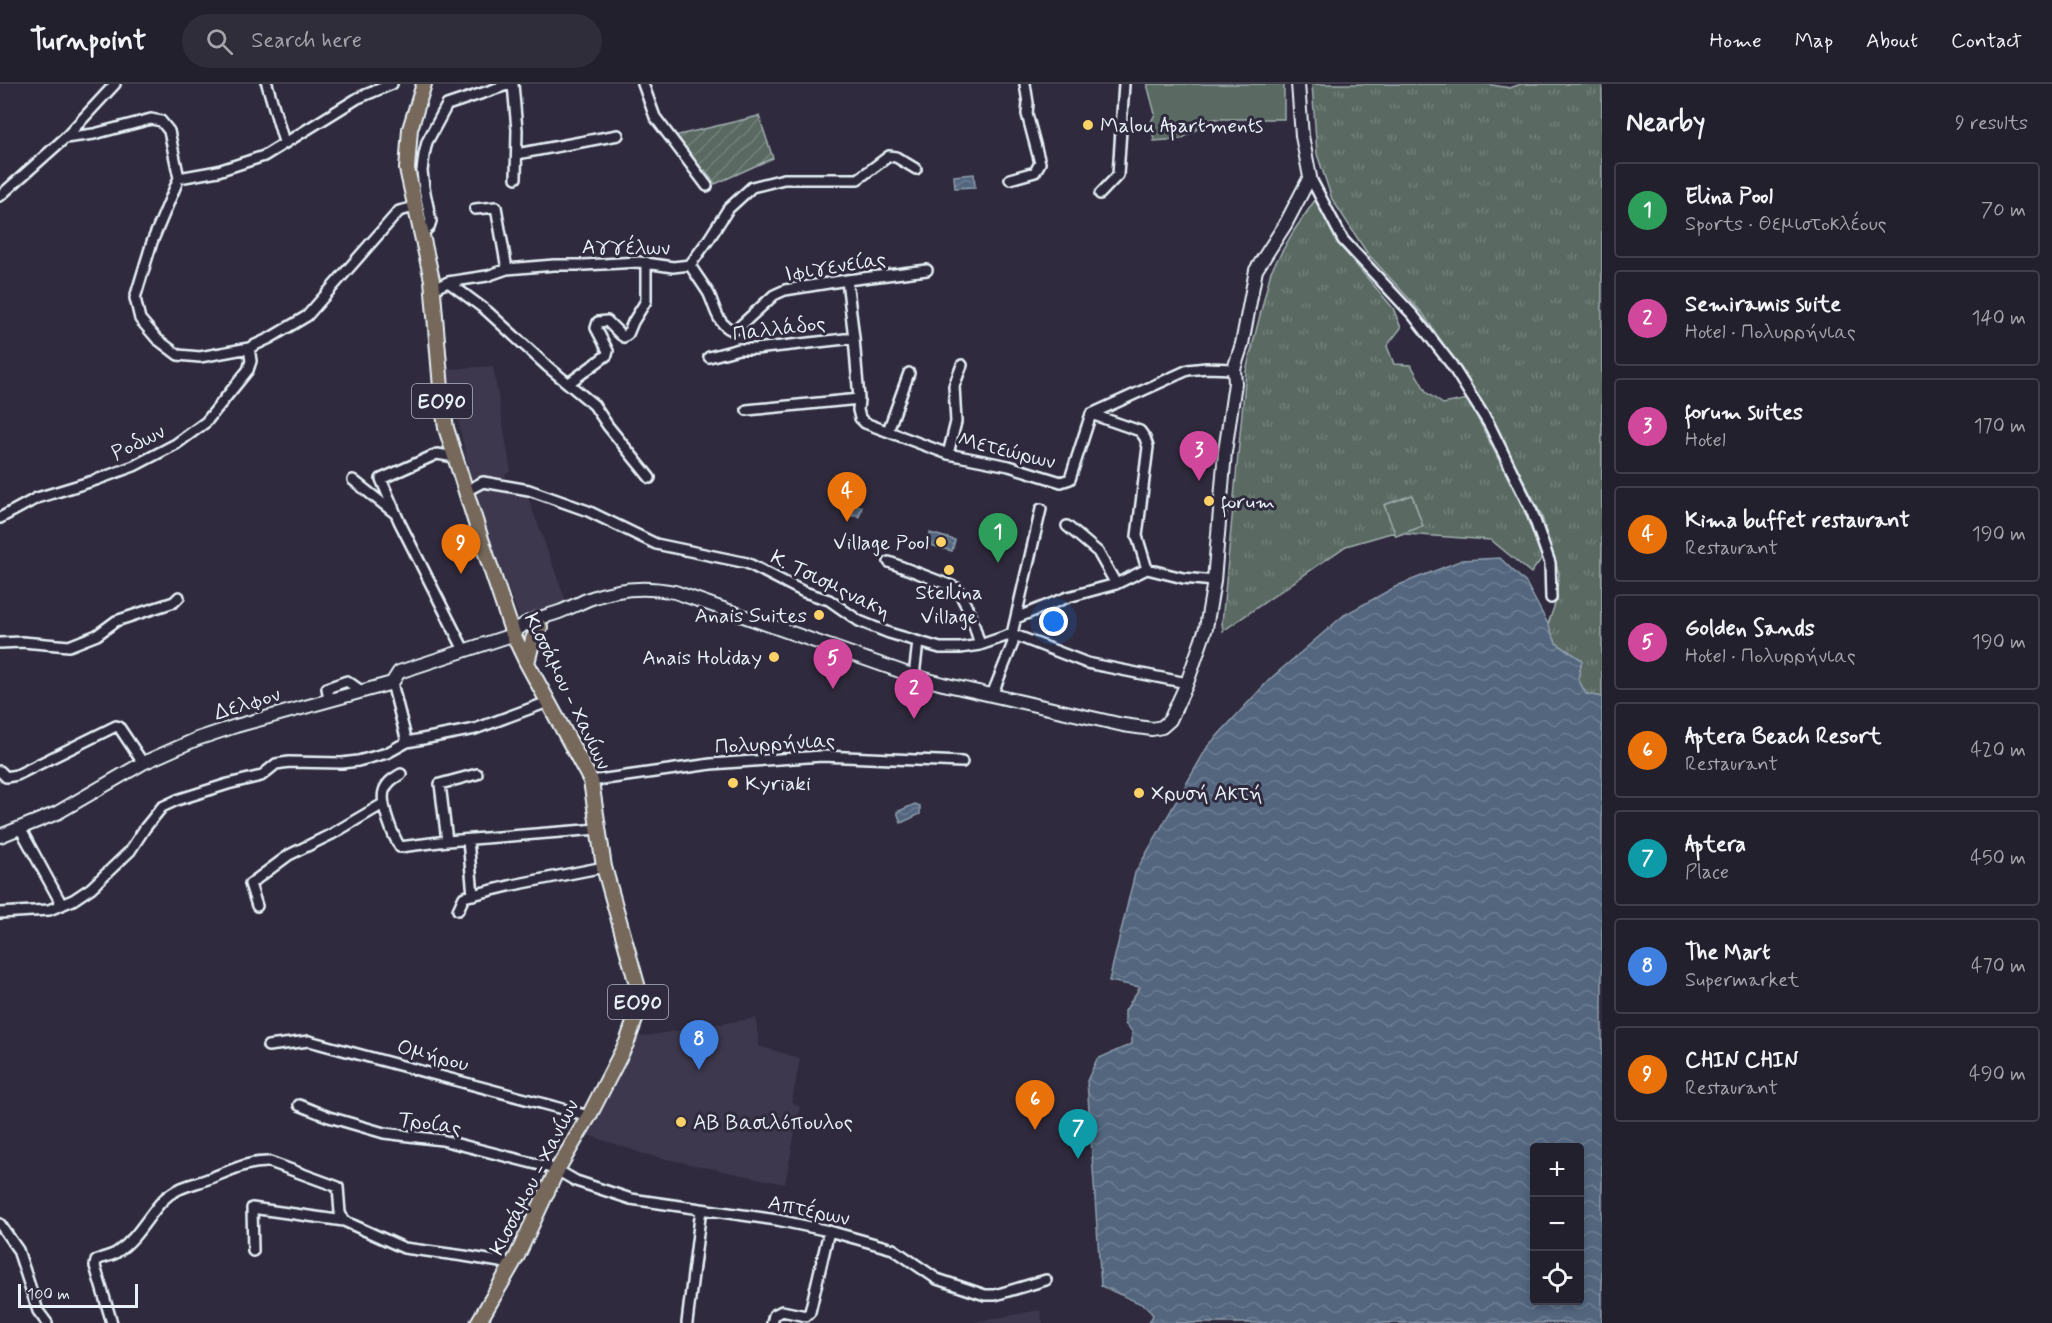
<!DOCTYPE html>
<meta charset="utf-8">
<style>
:root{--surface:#23202e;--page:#2f2d3a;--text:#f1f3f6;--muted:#a3a3aa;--line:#403e4a;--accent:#b45309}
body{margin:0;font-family:Mynerve,sans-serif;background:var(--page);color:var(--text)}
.controls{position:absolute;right:18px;bottom:18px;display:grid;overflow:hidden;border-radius:6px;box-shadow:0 3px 9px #0003}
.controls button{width:54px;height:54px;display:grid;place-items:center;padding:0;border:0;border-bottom:2px solid var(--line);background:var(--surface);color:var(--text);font:30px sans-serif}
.scale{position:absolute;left:18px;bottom:15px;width:120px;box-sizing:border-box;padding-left:6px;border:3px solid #e8f1f8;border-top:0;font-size:16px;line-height:21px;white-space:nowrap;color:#e8f1f8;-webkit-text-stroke:4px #2f2a3d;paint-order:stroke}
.you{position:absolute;left:1054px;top:538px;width:21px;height:21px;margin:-15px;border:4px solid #fff;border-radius:50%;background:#1a73e8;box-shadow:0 0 0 9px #1a73e833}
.badge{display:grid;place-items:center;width:39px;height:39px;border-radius:50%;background:var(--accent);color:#fff;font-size:20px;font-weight:700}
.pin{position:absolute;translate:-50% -50px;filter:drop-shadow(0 2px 3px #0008)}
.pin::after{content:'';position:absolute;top:32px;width:21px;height:18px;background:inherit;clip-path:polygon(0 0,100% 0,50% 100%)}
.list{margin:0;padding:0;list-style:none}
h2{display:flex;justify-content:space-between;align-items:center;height:78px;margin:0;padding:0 24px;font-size:26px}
h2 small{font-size:20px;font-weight:400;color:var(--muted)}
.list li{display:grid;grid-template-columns:39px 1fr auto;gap:18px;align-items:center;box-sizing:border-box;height:96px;margin:0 12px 12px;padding:0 12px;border:2px solid var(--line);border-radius:6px}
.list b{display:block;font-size:22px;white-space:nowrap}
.list p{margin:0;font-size:20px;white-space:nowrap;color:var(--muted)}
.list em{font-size:20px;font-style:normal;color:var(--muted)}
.icon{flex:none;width:33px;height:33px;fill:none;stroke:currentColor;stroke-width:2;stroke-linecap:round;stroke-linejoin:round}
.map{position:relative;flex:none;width:1602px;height:1239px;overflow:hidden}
header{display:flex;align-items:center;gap:36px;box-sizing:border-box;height:84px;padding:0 30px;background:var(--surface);border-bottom:2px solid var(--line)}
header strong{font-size:28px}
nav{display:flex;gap:33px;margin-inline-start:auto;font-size:21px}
.search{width:420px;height:54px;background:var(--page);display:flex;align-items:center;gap:15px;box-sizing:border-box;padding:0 21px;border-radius:33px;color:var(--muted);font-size:22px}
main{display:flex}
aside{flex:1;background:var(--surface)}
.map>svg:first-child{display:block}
.built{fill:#3e374d}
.grass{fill:url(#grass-tufts);stroke:#a1aeae;stroke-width:1.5}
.park{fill:#5a6b63;stroke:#a1aeae;stroke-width:1.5}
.garden{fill:url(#garden-furrows);stroke:#a1aeae;stroke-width:1.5}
.water{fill:url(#water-waves);stroke:#8f9eaf;stroke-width:1.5;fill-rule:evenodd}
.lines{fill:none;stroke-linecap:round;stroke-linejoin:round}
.street-casing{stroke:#e8f1f8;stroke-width:14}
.secondary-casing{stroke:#e8f1f8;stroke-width:16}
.primary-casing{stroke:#e8f1f8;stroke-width:18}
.street{stroke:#2f2a3d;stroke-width:9}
.secondary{stroke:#2f2a3d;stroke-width:12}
.primary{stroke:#76695c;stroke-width:14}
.poi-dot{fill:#ffd166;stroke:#2f2a3d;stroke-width:2}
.labels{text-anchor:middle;stroke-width:6;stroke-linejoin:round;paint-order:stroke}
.shield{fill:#2f2a3d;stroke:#b0b5c0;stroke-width:1.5}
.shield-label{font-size:20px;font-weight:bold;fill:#e8f1f8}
.poi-label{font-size:21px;fill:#e8f1f8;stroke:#2f2a3d;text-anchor:start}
.street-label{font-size:21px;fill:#e8f1f8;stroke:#2f2a3d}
</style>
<header>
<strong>Turnpoint</strong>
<div class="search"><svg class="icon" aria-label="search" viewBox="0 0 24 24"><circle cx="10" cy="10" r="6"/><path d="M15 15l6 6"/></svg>Search here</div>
<nav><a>Home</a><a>Map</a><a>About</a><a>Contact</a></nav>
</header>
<main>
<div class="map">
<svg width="1602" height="1239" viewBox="0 0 1602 1239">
<defs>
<pattern id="grass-tufts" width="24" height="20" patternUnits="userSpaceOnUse" patternTransform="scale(1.5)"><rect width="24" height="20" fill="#5a6b63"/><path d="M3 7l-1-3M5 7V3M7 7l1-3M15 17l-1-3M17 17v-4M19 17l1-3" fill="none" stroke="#72817a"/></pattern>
<pattern id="garden-furrows" width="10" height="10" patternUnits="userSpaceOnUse" patternTransform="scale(1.5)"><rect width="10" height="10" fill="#5a6b63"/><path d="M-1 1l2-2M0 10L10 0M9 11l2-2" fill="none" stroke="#72817a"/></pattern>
<pattern id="water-waves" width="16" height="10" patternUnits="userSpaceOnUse" patternTransform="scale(1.5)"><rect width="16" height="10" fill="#53667e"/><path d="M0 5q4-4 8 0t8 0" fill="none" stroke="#6c7c91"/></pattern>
</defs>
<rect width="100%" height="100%" fill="#2f2a3d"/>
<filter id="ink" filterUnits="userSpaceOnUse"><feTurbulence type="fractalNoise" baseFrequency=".0167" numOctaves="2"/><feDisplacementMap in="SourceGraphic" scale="12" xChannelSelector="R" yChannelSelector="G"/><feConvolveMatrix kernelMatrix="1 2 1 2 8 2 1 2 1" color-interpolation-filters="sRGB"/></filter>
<g filter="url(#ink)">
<path class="built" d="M493 282 511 387 505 391 509 402 526 408 566 517 519 533 491 459 475 412 460 346 448 285Z
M756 934 759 962 800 974 792 1018 800 1023 785 1100 647 1071 585 1050 638 953Z
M1040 1226 1043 1239H969Z"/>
<path class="grass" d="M1312 0H1487L1510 4 1521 0H1602V613L1586 610 1578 595 1582 576 1556 559 1548 540 1554 523 1559 490 1541 430 1485 322 1423 230 1367 169 1332 115 1317 70Z
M1315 116 1341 163 1393 224 1401 244 1387 262 1394 280 1411 281 1427 309 1443 320 1468 315 1524 426 1542 474 1531 489 1491 456 1391 449 1346 462 1223 547 1222 539 1246 287 1271 187 1293 148Z"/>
<path class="park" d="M1147 0H1284V35H1213L1181 55 1154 57 1151 38 1155 30Z
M1412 411 1423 442 1396 452 1384 421Z"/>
<path class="garden" d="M759 32 773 74 715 100 705 86 697 90 670 53Z"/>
<path class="water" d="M974 90 975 103 955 104 954 92Z
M836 413 862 423 859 433 849 431 834 420Z
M930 449 955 456 952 467 927 460Z
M1500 474 1526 499 1548 540 1556 559 1582 576 1578 595 1586 610 1602 613V1239H1149L1153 1231 1146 1222 1101 1202 1087 997 1097 975 1132 960V947L1125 940V927L1140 903 1109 897 1135 789 1208 662 1270 595 1344 531 1399 501 1462 476ZM1534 1064H1580V1216H1534Z
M915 720 920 722V730L901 739 897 728Z"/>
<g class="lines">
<g class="street-casing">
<path id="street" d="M267 0 284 58
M513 0 517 46 516 94
M643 0 655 33 707 102
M65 54 94 50 151 35 161 37 169 47 179 94 218 87 264 72 358 14 392 0
M517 70 618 51
M1310 93 1343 156 1413 231 1451 280 1489 340 1532 428 1550 479 1551 514
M1010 95 1035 88 1040 79 1027 30 1028 19 1025 0
M1100 110 1118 91 1124 0
M0 112 65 54 115 0
M475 125 496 123 507 185
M421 151 429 143 431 137 424 104 422 87 424 71 427 58 447 21 510 0
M690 181C696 191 703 200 709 210 715 223 717 240 732 246L738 244 774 211 785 206 847 196 927 186
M847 196 854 254 859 315 858 326 860 334 865 339 948 370 1009 382 1061 398 1070 395 1091 330 1188 286 1206 284 1234 285
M448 198 487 227 547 282 594 321 608 342 650 394
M433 205 448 198 487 192 507 185 554 181H584L639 178 673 183 690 181 709 155 728 125 752 103 784 95H858L889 72 896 73 916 85
M249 264 270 254 307 232 399 127 415 123
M709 273 739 265H755L854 254
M569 299 607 271 608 267 596 244 598 238 607 237 621 251 624 253 628 250 633 238 646 217V178
M747 326 859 315
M1091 330 1140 347 1145 354 1148 363 1137 452 1147 485
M888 347 909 289
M948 370 956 338 954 302 962 281
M455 373 437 370 381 395 399 437 464 566
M353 396 396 430
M466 407 483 398 529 406 588 427 656 460 747 479 804 508 829 516 859 537 889 549 940 564H960L980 561 1012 550
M0 434 37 414 96 396 134 382 176 360 206 338 248 286 251 277 249 264 200 273 178 271 157 255 140 235 135 214 152 158 179 94
M1067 442 1098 468 1116 500
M889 478 957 504 971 531 980 561
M1016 534 1068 513 1116 500 1147 485 1183 494 1214 497
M1012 550 1087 579 1187 599
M0 559 22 558 69 562 97 551 116 537 174 518 179 513
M914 592 918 558
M392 599 407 658
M992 611 1013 559 1012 550 1041 425
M329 616 327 604 347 597 361 607
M0 687 6 693 17 691 116 642 119 643 143 679
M401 690C394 694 387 698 384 707 380 720 393 752 400 763L447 757 598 745
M591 697 711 680 822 672 962 678
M20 744 62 821
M468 756 473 811
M447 757 440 700 477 690
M257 822 250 800 289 771 332 750 383 720
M458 826 464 813 513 801 604 783
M0 829 49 826 73 816 91 804 130 767 145 744 162 723 177 716 228 700 261 692 276 680 289 678 342 679 358 677 387 669 407 658 475 645 548 618
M268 962 309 957 589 1032
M299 1021 329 1033 384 1049 442 1056 544 1082 557 1086 576 1097 631 1115 777 1136 829 1147 893 1165 937 1195 985 1211H995L1046 1196
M0 1140 18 1166 38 1227 47 1239
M253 1167 252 1124 344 1137 404 1164 464 1172 512 1180
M112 1239 95 1182 96 1177C102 1172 111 1173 117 1168 137 1155 147 1133 163 1116 176 1103 192 1101 208 1095 230 1087 247 1077 270 1078L338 1103 340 1129 344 1137
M687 1239 701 1125
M772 1239 774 1231 782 1227 806 1232 810 1228 829 1147"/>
</g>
<g class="secondary-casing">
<path id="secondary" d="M0 752 57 729 143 679 197 655 236 642 392 599 399 588 506 553C513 550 518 544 525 540 535 534 548 532 559 528 570 524 579 519 589 515 617 504 646 502 675 508L914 592 943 600 1123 641 1152 645 1162 643 1170 636 1187 599 1206 544 1214 497 1225 368 1235 299 1234 285 1242 260 1256 186 1285 141 1310 93 1302 52 1298 0"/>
</g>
<g class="primary-casing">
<path id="primary" d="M424 0 410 45 407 85 432 196 442 316 446 344 480 452 513 550 527 579 591 697 604 783 638 904 636 933 627 958 589 1032 557 1086 517 1172 478 1239
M527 579 533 555 540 543"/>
</g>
<use href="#street" class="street"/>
<use href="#secondary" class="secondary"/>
<use href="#primary" class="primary"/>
</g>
</g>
<g class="poi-dot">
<circle cx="1088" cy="41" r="6"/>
<circle cx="1209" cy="417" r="6"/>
<circle cx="941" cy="458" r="6"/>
<circle cx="949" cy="486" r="6"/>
<circle cx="819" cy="531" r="6"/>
<circle cx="774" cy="573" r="6"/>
<circle cx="733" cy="699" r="6"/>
<circle cx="1139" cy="709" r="6"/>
<circle cx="681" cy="1038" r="6"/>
</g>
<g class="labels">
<g class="shield">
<rect x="412" y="300" width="60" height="34" rx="4.5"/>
<rect x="608" y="901" width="60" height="34" rx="4.5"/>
</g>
<g class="shield-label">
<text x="442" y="324">ΕΟ90</text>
<text x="638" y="925">ΕΟ90</text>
</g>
<g class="poi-label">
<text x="1100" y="48">Malou Apartments</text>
<text x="1221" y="424">forum</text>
<text x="929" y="465" text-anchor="end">Village Pool</text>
<text x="949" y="515" text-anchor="middle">Stellina<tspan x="949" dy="24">Village</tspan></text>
<text x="807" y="538" text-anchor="end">Anais Suites</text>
<text x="762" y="580" text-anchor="end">Anais Holiday</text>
<text x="745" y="706">Kyriaki</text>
<text x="1151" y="716">Χρυσή Ακτή</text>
<text x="693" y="1045">ΑΒ Βασιλόπουλος</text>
</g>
<g class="street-label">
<text transform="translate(626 163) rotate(1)" y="7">Αγγέλων</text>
<text transform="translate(835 182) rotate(-9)" y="7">Ιφιγενείας</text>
<text transform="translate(779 244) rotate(-7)" y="7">Παλλάδος</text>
<text transform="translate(138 358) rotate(-26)" y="7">Ροδων</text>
<text transform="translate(1007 366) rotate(14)" y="7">Μετεώρων</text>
<text transform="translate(831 500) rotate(26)" y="7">Κ. Τσισμςνακη</text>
<text transform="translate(568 607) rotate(64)" y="7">Κισσάμου - Χανίων</text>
<text transform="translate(247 619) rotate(-17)" y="7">Δελφον</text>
<text transform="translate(775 659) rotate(-3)" y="7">Πολυρρήνιας</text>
<text transform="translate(433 971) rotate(15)" y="7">Ομήρου</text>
<text transform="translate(430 1039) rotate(9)" y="7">Τροίας</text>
<text transform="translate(534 1093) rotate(-63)" y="7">Κισσάμου - Χανίων</text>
<text transform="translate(809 1126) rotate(12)" y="7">Απτέρων</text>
</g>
</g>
</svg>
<div class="controls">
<button>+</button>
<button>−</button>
<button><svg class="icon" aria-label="locate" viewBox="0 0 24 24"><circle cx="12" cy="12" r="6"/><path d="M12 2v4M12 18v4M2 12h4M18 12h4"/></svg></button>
</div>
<div class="scale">100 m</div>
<div class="you"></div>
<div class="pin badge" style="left:998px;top:479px;background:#2e9e5b">1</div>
<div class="pin badge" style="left:914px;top:635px;background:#d1479c">2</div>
<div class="pin badge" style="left:1199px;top:397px;background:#d1479c">3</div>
<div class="pin badge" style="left:847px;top:438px;background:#e8710a">4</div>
<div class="pin badge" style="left:833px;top:605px;background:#d1479c">5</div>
<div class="pin badge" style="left:1035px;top:1046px;background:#e8710a">6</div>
<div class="pin badge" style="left:1078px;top:1075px;background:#0f9aa8">7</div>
<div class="pin badge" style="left:699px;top:986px;background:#3f7fe0">8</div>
<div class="pin badge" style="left:461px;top:490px;background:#e8710a">9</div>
</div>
<aside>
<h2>Nearby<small>9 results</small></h2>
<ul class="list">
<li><span class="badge" style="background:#2e9e5b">1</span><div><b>Elina Pool</b><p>Sports · Θεμιστοκλέους</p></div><em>70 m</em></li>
<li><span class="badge" style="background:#d1479c">2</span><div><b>Semiramis suite</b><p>Hotel · Πολυρρήνιας</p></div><em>140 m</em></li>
<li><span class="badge" style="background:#d1479c">3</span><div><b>forum suites</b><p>Hotel</p></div><em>170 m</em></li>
<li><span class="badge" style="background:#e8710a">4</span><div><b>Kima buffet restaurant</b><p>Restaurant</p></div><em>190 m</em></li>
<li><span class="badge" style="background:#d1479c">5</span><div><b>Golden Sands</b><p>Hotel · Πολυρρήνιας</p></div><em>190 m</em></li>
<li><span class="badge" style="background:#e8710a">6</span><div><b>Aptera Beach Resort</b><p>Restaurant</p></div><em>420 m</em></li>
<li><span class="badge" style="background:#0f9aa8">7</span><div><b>Aptera</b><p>Place</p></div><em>450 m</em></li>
<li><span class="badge" style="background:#3f7fe0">8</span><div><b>The Mart</b><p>Supermarket</p></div><em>470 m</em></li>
<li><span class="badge" style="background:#e8710a">9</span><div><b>CHIN CHIN</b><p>Restaurant</p></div><em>490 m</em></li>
</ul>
</aside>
</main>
